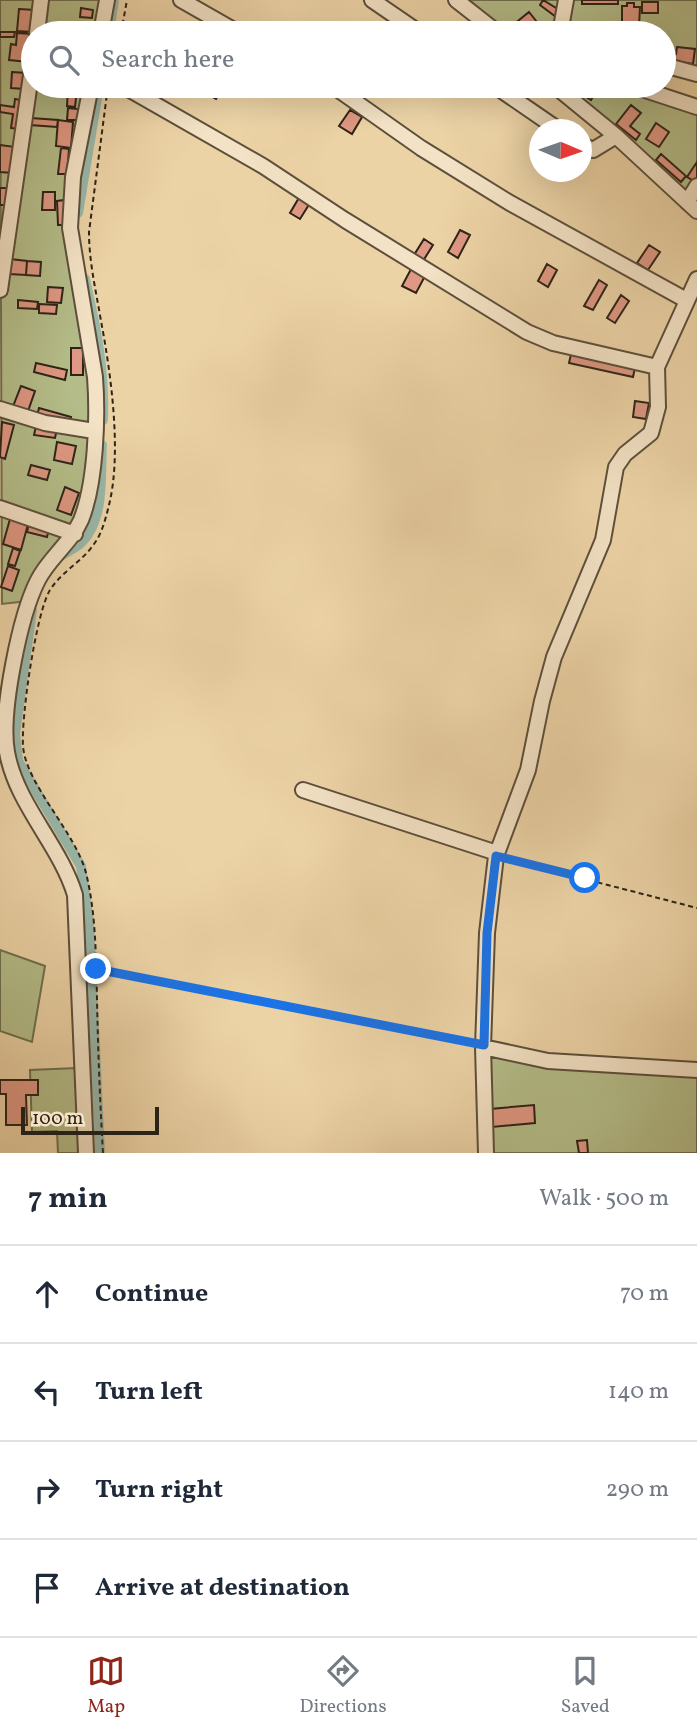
<!DOCTYPE html>
<meta charset="utf-8">
<style>
:root{--surface:#fff;--page:#f6f6f7;--text:#1f2937;--muted:#747a83;--line:#e0e1e3;--accent:#8f2418}
body{margin:0;font-family:Vollkorn,serif;background:var(--page);color:var(--text)}
.compass{position:absolute;left:529px;top:119px;width:63px;height:63px;border-radius:50%;background:var(--surface);box-shadow:0 7px 28px #0002;rotate:92deg}
.scale{position:absolute;left:21px;bottom:18px;width:138px;box-sizing:border-box;padding-left:7px;border:4px solid #2d2317;border-top:0;font-size:19px;line-height:24px;white-space:nowrap;color:#2d2317;-webkit-text-stroke:5px #f3e2c5;paint-order:stroke}
.stop{position:absolute;width:21px;height:21px;margin:-16px;border:5px solid #1a73e8;border-radius:50%;background:#fff}
.stop.end{background:#1a73e8;border-color:#fff;box-shadow:0 2px 7px #0008}
.list{margin:0;padding:0;list-style:none}
h2{display:flex;justify-content:space-between;align-items:center;height:91px;margin:0;padding:0 28px;font-size:30px}
h2 small{font-size:23px;font-weight:400;color:var(--muted)}
.list li{display:grid;grid-template-columns:46px 1fr auto;gap:21px;align-items:center;box-sizing:border-box;height:98px;padding:0 28px;border-top:2px solid var(--line)}
.list b{display:block;font-size:26px;white-space:nowrap}
.list em{font-size:23px;font-style:normal;color:var(--muted)}
.icon{flex:none;width:38px;height:38px;fill:none;stroke:currentColor;stroke-width:2;stroke-linecap:round;stroke-linejoin:round}
.map{position:relative;flex:none;width:697px;height:1153px;overflow:hidden}
.search{position:absolute;background:var(--surface);box-shadow:0 7px 28px #0002;left:21px;right:21px;top:21px;height:77px;display:flex;align-items:center;gap:18px;box-sizing:border-box;padding:0 24px;border-radius:38px;color:var(--muted);font-size:26px}
.sheet{height:483px;background:var(--surface)}
nav{display:flex;justify-content:space-around;align-items:center;box-sizing:border-box;height:98px;border-top:2px solid var(--line);background:var(--surface);font-size:19px;color:var(--muted)}
nav a{display:grid;justify-items:center;gap:4px}
nav .on{color:var(--accent)}
.map>svg:first-child{display:block}
.green{fill:#b4bd89;stroke:#707050;stroke-width:2}
.lines{fill:none;stroke-linecap:round;stroke-linejoin:round}
.canal{stroke:#99b7a9;stroke-width:10}
.building{fill:#df9883;stroke:#2d2317;stroke-width:2}
.minor-casing{stroke:#5d4f3b;stroke-width:18}
.path{stroke:#2d2317;stroke-width:2;stroke-dasharray:5 3.5;stroke-linecap:butt}
.minor{stroke:#f3e2c5;stroke-width:14}
.route{stroke:#1a73e8;stroke-width:9}
</style>
<div class="map">
<svg width="697" height="1153" viewBox="0 0 697 1153">
<rect width="100%" height="100%" fill="#ecd3a6"/>
<filter id="stains"><feTurbulence type="fractalNoise" baseFrequency=".00286" numOctaves="4"/><feColorMatrix values="0 0 0 0 .2 0 0 0 0 .09 0 0 0 0 .02 0 0 0 .5 -.17"/></filter>
<radialGradient id="worn" r=".72"><stop offset=".6" stop-color="#630" stop-opacity="0"/><stop offset="1" stop-color="#630" stop-opacity=".3"/></radialGradient>
<path class="green" d="M0 0H110L104 33H33V86H94L77 174 73 228 90 326 96 489 88 526 76 535 28 601 2 604Z
M469 0H697V71L664 62V33H508Z
M566 86H643L697 103V200Z
M0 950 45 966 32 1042 0 1031Z
M482 1052 550 1054 697 1064V1153H490Z
M77 1068 79 1153H58L57 1131 32 1132 30 1070Z"/>
<g class="lines">
<path class="canal" d="M109 33 114 0
M78 213 99 86
M85 279C96 328 105 370 103 420
M59 557C66 552 76 548 82 542 105 518 100 476 102 445
M32 610 15 734 18 761 81 866 89 922 100 1153"/>
</g>
<path class="building" d="M543 0 561 11 556 17 540 5Z
M582 0H618V4H582Z
M642 2H658V13H642Z
M627 3H634V7H640L639 27H622V6H627Z
M81 8 93 10 92 18 80 17Z
M19 9 35 10 33 32 17 31Z
M529 12 537 22 524 33H511L508 29Z
M0 32H15L14 37H0Z
M17 33 31 34 28 62 9 60 11 44 16 45Z
M677 47 695 49 693 64 664 59V52L676 54Z
M12 72 26 73 25 89 11 88Z
M205 86H224L216 99 202 91Z
M589 86H599L591 100 583 95Z
M68 88 77 89 75 107 67 106Z
M15 99 21 100 18 129 11 128 13 114 0 112V105L14 107Z
M631 105 641 113 630 126 640 134 636 140 616 124Z
M68 108 78 109V120H67Z
M350 110 362 117 352 134 339 126Z
M31 118 58 120 57 127 30 125Z
M58 120 73 122 71 148 56 146Z
M656 123 669 132 659 147 646 139Z
M0 145 15 147 12 173 0 172Z
M61 148 69 149 67 174H58Z
M661 154 686 176 681 182 656 160Z
M697 162V183L687 177Z
M0 188H8L7 205H0Z
M43 192H55V210H42Z
M300 196 310 203 300 219 290 213Z
M65 200 66 225H58L57 201Z
M460 230 470 235 458 258 448 252Z
M424 239 433 245 423 261 414 255Z
M649 245 660 252 648 270 637 263Z
M10 259 27 261 26 275 9 274Z
M27 261 41 262 40 276 26 275Z
M547 264 557 270 548 287 538 281Z
M411 269 425 276 416 293 402 286Z
M599 280 607 285 593 310 584 306Z
M48 287 63 288 61 303 47 302Z
M621 295 629 301 615 323 607 318Z
M18 300 38 302 37 309 18 308Z
M39 304 57 305 56 314 39 313Z
M71 348H83V375H71Z
M572 350 636 363 633 377 569 363Z
M36 363 67 370 65 380 34 372Z
M21 386 35 391 27 414 12 409Z
M635 401 649 403 646 419 633 417Z
M39 408 71 417 69 425 37 416Z
M2 422 14 425 5 459 0 457Z
M36 426 57 429 55 438 34 435Z
M57 442 76 446 72 464 54 460Z
M31 465 50 470 47 480 28 475Z
M65 487 79 493 71 515 57 510Z
M10 519 28 524 21 550 3 544Z
M29 523 49 529 47 537 27 532Z
M13 548 20 551 15 566 8 564Z
M8 566 19 570 12 591 1 587Z
M0 1080H38V1095H26L27 1125H6V1094H0Z
M534 1105 535 1123 492 1127 490 1109Z
M587 1140 588 1153H579L577 1141Z"/>
<g class="lines">
<g class="minor-casing">
<path id="minor" d="M181 0 239 33
M372 0 420 33
M456 0 498 33
M37 33 41 0
M101 33 107 0
M560 33 566 0
M664 65 697 74
M123 86 263 166 345 220 527 332 553 343 657 367
M333 86 421 148 510 203 686 300
M495 86 559 130
M555 86 616 136 697 211
M633 86 697 107
M582 145 593 150 616 136
M687 202 697 186
M0 290 33 61
M0 409 45 423 94 431
M0 508 75 534
M303 790 497 853
M483 1047 487 933 496 856 528 770 542 701 554 657 603 540 616 467 625 454 651 433 658 407 657 367 697 279
M86 1153 75 895C60 845 16 804 7 752 0 713 20 615 38 580 49 558 71 543 81 520 96 483 98 417 95 377L70 228 73 177 91 86
M486 1153 483 1047 548 1061 697 1070"/>
</g>
<path class="path" d="M121 33 127 0
M507 859 697 908
M96 969 472 1043
M103 1153C100 1102 98 1051 97 999 96 958 96 913 86 873 75 831 26 785 23 746 21 717 36 613 50 590 62 571 82 562 94 544 102 534 106 517 109 505 122 453 111 374 101 321 96 291 89 262 89 232L108 86"/>
<use href="#minor" class="minor"/>
</g>
<g class="lines">
<path class="route" d="M96 969 484 1045 487 933 496 856 585 878"/>
</g>
<rect width="100%" height="100%" filter="url(#stains)"/>
<rect width="100%" height="100%" fill="url(#worn)"/>
</svg>
<svg class="compass" viewBox="-18 -18 36 36"><path d="M0-13l5 13h-10z" fill="#e53935"/><path d="M0 13l5-13h-10z" fill="#747a83"/></svg>
<div class="scale">100 m</div>
<div class="stop" style="left:585px;top:878px"></div>
<div class="stop end" style="left:96px;top:969px"></div>
<div class="search"><svg class="icon" aria-label="search" viewBox="0 0 24 24"><circle cx="10" cy="10" r="6"/><path d="M15 15l6 6"/></svg>Search here</div>
</div>
<section class="sheet">
<h2>7 min<small>Walk · 500 m</small></h2>
<ul class="list">
<li><svg class="icon" aria-label="ahead" viewBox="0 0 24 24"><path d="M12 20V5M6 11l6-6 6 6"/></svg><div><b>Continue</b></div><em>70 m</em></li>
<li><svg class="icon" aria-label="left" viewBox="0 0 24 24"><path d="M17 20v-9H6M10 6l-5 5 5 5"/></svg><div><b>Turn left</b></div><em>140 m</em></li>
<li><svg class="icon" aria-label="right" viewBox="0 0 24 24"><path d="M7 20v-9h11M14 6l5 5-5 5"/></svg><div><b>Turn right</b></div><em>290 m</em></li>
<li><svg class="icon" aria-label="arrive" viewBox="0 0 24 24"><path d="M6 21V4h12l-3 4 3 4H6"/></svg><div><b>Arrive at destination</b></div></li>
</ul>
</section>
<nav>
<a class="on"><svg class="icon" aria-label="map" viewBox="0 0 24 24"><path d="M3 6l6-2 6 2 6-2v14l-6 2-6-2-6 2zM9 4v14M15 6v14"/></svg>Map</a>
<a><svg class="icon" aria-label="directions" viewBox="0 0 24 24"><path d="M12 3l9 9-9 9-9-9zM9 14v-3h6M13 9l2 2-2 2"/></svg>Directions</a>
<a><svg class="icon" aria-label="saved" viewBox="0 0 24 24"><path d="M7 4h10v16l-5-4-5 4z"/></svg>Saved</a>
</nav>
